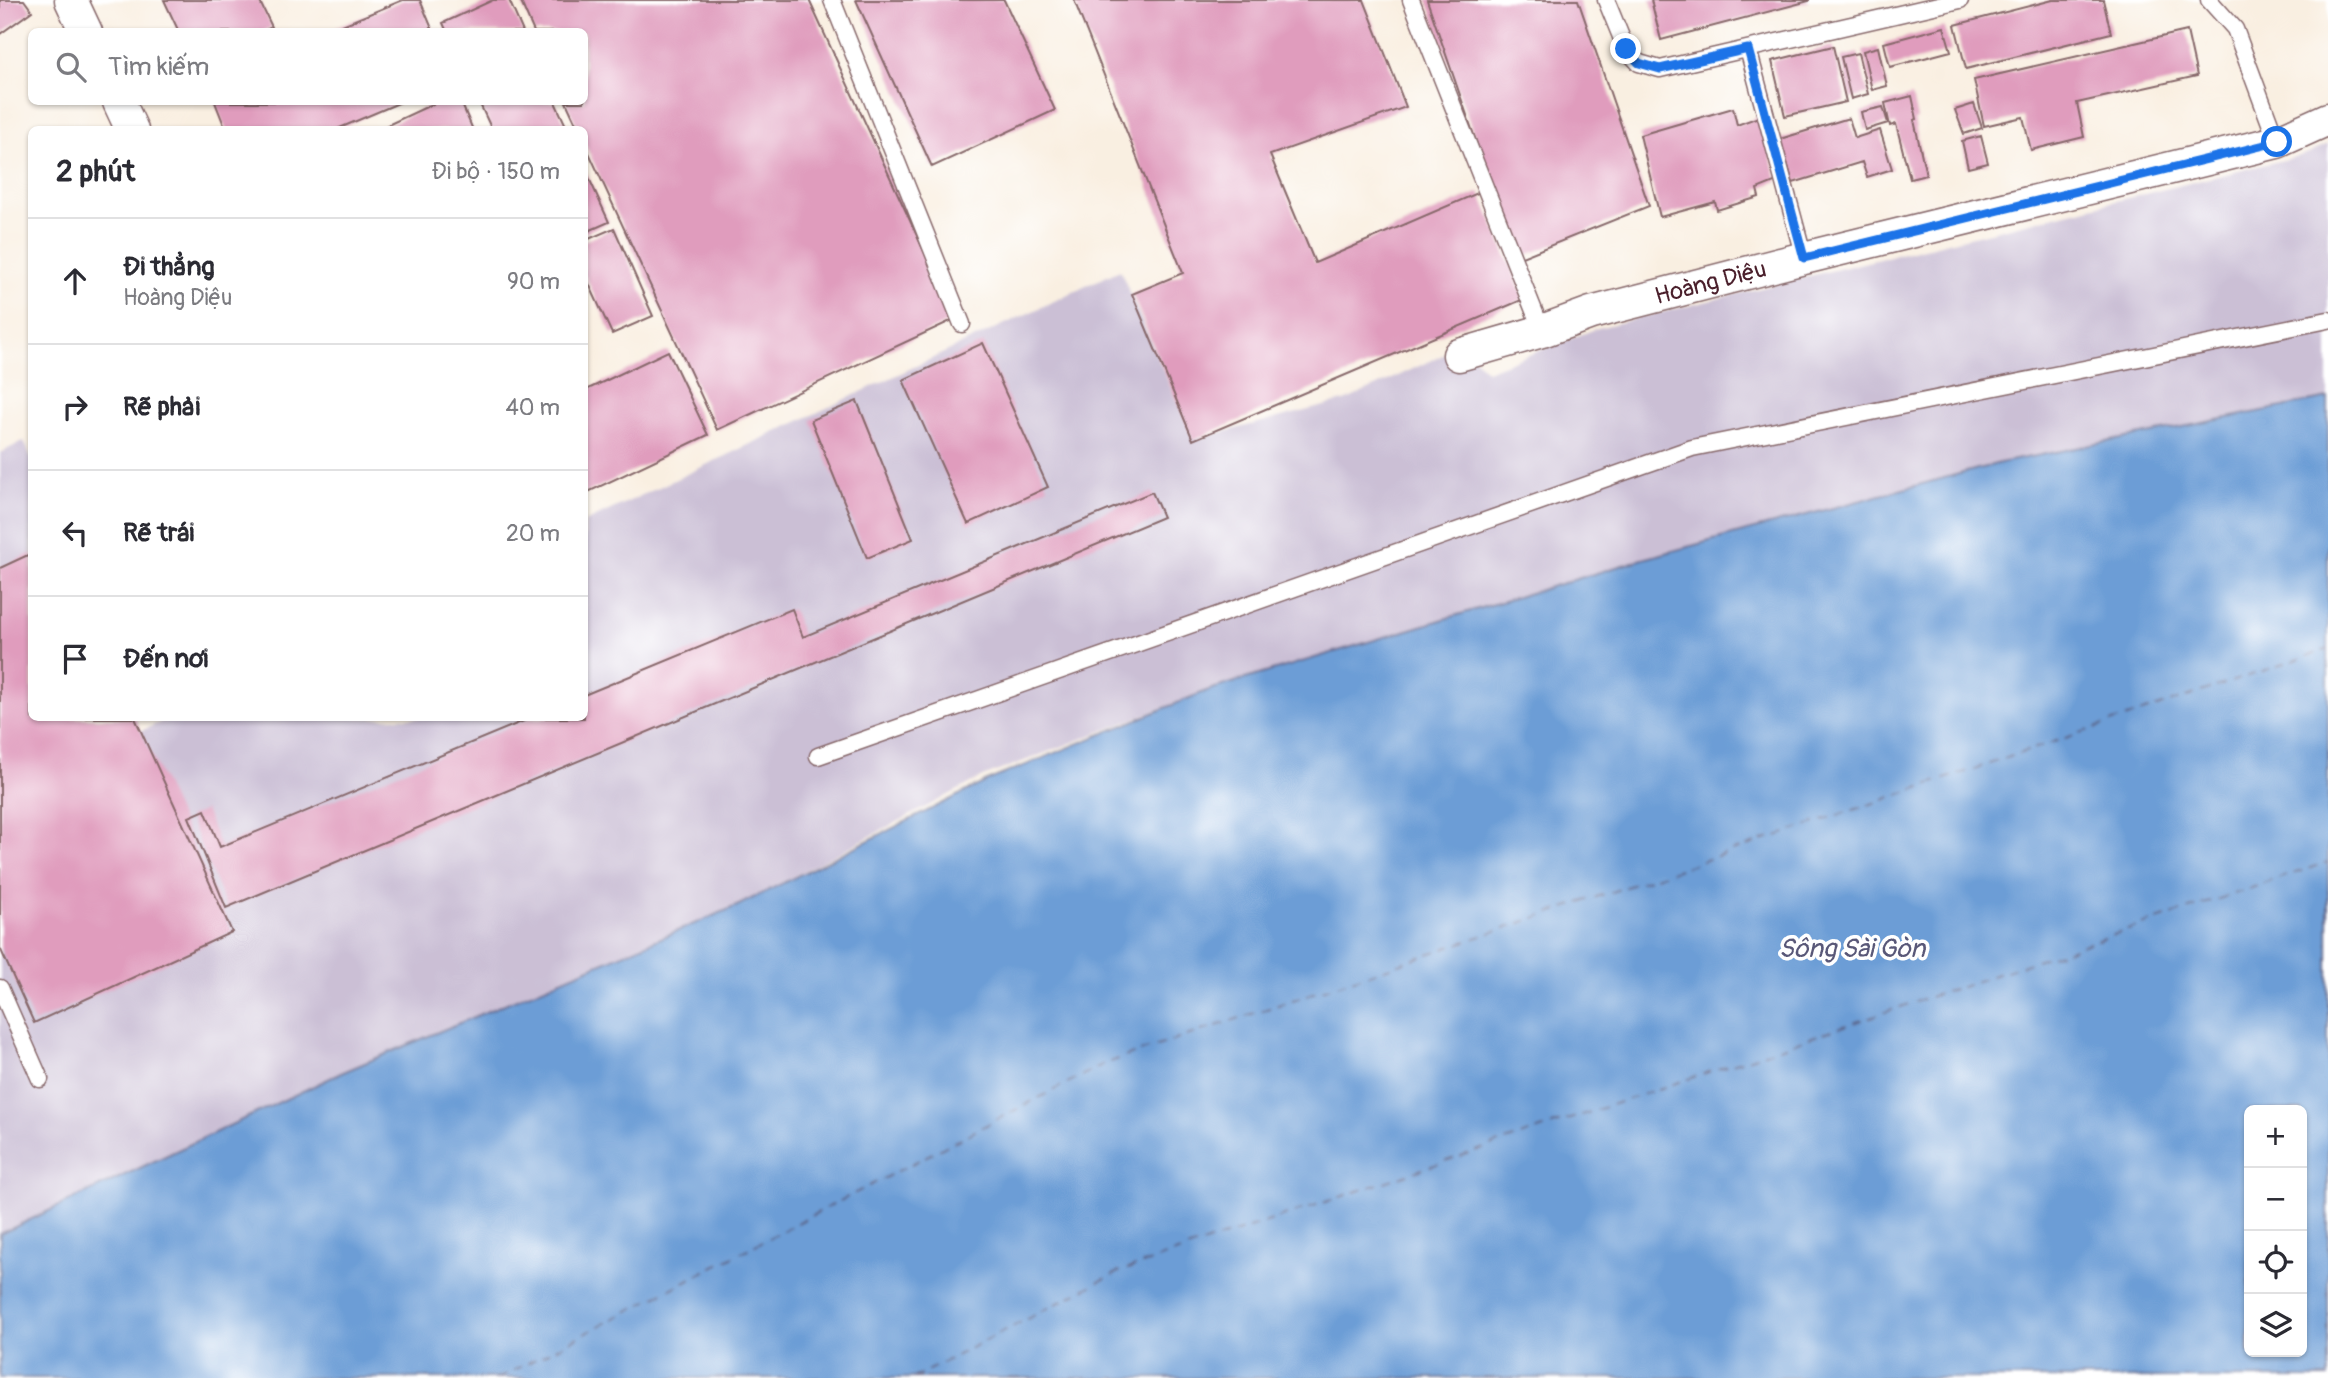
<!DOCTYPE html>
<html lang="vi">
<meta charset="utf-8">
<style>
:root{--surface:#fff;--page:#f7f7f7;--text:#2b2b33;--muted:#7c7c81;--line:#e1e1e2}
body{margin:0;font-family:Pangolin,sans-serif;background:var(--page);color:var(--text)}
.controls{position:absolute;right:21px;bottom:21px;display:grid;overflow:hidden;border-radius:10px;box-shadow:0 2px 5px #0004}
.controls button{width:63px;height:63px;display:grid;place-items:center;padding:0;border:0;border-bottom:2px solid var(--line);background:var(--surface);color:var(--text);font:35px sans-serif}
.stop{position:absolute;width:21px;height:21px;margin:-16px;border:5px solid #1a73e8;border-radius:50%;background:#fff}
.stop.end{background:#1a73e8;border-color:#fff;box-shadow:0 2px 7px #0008}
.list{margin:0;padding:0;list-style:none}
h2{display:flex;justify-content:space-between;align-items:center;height:91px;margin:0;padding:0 28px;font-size:30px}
h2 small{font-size:23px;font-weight:400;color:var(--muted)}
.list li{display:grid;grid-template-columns:46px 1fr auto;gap:21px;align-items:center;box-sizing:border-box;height:126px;padding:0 28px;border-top:2px solid var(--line)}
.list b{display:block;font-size:26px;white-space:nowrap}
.list p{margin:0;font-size:23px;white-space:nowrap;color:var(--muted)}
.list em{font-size:23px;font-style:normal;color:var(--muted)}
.icon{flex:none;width:38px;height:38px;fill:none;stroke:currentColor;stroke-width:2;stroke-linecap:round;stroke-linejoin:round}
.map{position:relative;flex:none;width:2328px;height:1378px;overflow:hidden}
.search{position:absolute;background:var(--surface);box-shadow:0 2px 5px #0004;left:28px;top:28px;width:560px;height:77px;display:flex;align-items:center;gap:18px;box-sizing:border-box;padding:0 24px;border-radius:10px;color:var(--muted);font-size:26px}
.panel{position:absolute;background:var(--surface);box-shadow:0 2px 5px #0004;left:28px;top:126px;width:560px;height:595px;border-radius:10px}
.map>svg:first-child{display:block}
.industrial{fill:#cbbfd5}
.water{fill:#6c9dd6;stroke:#5b5e80;stroke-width:2;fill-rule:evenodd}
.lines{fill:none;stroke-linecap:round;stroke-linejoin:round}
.ferry{stroke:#595878;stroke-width:2;stroke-dasharray:9 7;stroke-linecap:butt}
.building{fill:#e09cbd}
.lane-casing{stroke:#87686b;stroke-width:19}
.street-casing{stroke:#87686b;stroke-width:35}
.lane{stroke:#fff;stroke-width:16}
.street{stroke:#fff;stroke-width:32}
.route{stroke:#1a73e8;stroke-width:9}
.labels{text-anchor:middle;stroke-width:7;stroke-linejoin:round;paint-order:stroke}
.street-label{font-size:24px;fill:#4a1f2b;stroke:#fff}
.water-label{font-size:26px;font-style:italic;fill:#595878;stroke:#fff}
</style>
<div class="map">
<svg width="2328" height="1378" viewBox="0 0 2328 1378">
<rect width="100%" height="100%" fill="#fff"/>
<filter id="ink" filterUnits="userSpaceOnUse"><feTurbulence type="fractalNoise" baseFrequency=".0143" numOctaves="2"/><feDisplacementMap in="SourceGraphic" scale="14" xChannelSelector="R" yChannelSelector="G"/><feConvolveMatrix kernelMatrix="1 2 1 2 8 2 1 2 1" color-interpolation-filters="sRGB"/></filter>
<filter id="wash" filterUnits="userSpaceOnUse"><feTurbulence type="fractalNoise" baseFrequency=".00686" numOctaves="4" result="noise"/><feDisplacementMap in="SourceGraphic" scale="28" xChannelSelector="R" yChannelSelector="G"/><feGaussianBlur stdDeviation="1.57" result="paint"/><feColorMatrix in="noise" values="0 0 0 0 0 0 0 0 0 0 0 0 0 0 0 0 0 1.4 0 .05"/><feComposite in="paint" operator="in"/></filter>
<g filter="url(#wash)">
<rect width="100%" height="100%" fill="#f9efe1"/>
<path class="industrial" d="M2328 144V398L2000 463 1643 559 1209 690 983 777 739 905 341 1073 0 1234V453L24 441 32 460V718H136L141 731 169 718H584L585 522 1120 270 1193 440 1347 400 1462 346 1487 371 1598 328 2304 155Z"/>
<path class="water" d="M2328 398V1378H0V1234L341 1073 739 905 989 780 1209 690 1643 559 2000 463ZM2249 1110H2302V1352H2249Z"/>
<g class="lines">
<path class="ferry" d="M499 1378 1104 1064 2328 649
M913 1378 1116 1273 2328 862"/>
</g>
<g id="blocks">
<path class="building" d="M0 0H24L32 11 0 34Z
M164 0H259L272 27 262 32H179Z
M403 0H420L433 31H328Z
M493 0H509L523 32H447L443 23Z
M520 0H809L955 319 717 430 584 142V130H579L566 102H584V32H534Z
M856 0H1004L1055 110 932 167Z
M1074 0H1364L1406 107 1270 155 1315 263 1480 192 1524 299 1193 440 1132 294 1183 273Z
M1427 0H1578L1649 206 1517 259Z
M1651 0H1809V1L1661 40Z
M2053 0H2103L2111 33 1966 69 1955 25Z
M1944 27 1951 51 1890 67 1884 43Z
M2187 31 2197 76 2077 103 2084 137 2031 150 2023 117 1984 126 1974 80Z
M1833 46 1846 102 1785 116 1772 61Z
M1878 47 1887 86 1872 90 1863 51Z
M1858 53 1868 94 1851 99 1841 57Z
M1912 96 1917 119 1914 120 1926 175 1910 179 1896 124 1890 126 1885 103Z
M215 102H401L335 130H226Z
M437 102H461L473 130H377Z
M479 102H555L568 130H492Z
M1974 104 1982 128 1964 134 1955 110Z
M1883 107 1888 123 1865 130 1861 112Z
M1733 108 1737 125 1761 116 1777 181 1757 189 1759 197 1717 210 1715 202 1660 217 1640 135Z
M1849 118 1855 138 1880 130 1892 169 1867 177 1862 162 1793 183 1780 139Z
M1981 136 1988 163 1968 168 1962 141Z
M584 167 609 222 584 233Z
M614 228 653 316 612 334 584 273V241Z
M983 343 1048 487 968 524 903 380Z
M668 351 708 435 584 494V391Z
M857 401 913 539 867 558 811 420Z
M1152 492 1163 517 226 908 189 817 205 810 220 847 531 718H584V695L792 609 803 637Z
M32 553V718H135L232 932 34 1023 0 948V568Z"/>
</g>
</g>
<g filter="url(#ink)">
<use href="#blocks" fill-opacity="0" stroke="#87686b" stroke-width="2"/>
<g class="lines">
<g class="lane-casing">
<path id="lane" d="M832 0 962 324
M1411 0 1542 331
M1606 0 1626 49 1639 63 1660 69 1960 0
M2209 0 2235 29 2277 142
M1748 49 1804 258
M818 756 1692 448 2328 320
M0 988 40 1079"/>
</g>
<g class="street-casing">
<g id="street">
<path d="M71 0 86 32"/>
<path d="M119 102 132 130"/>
<path id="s1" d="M1459 355 1542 331 1591 313 1804 258 2277 142 2328 119"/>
</g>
</g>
<use href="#lane" class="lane"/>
<use href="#street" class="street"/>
</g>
</g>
<g class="lines" filter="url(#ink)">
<path class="route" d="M1626 49 1639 63 1660 69 1748 49 1804 258 2277 142"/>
</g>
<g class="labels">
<g class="street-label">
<text dy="8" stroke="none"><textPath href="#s1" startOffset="262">Hoàng Diệu</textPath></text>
</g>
<g class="water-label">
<text x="1852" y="957">Sông Sài Gòn</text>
</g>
</g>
</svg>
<div class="controls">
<button>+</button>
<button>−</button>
<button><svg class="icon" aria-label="locate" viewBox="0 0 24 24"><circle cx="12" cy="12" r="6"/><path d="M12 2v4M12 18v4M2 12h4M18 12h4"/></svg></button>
<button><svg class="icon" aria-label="layers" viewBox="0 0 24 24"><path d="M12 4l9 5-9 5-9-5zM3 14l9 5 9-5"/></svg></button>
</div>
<div class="stop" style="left:2277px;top:142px"></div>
<div class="stop end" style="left:1626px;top:49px"></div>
<div class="search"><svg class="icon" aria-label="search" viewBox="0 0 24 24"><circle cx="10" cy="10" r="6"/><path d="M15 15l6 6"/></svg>Tìm kiếm</div>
<section class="panel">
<h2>2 phút<small>Đi bộ · 150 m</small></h2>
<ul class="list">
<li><svg class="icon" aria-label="ahead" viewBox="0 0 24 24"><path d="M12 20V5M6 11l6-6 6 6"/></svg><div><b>Đi thẳng</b><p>Hoàng Diệu</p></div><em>90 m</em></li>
<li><svg class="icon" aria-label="right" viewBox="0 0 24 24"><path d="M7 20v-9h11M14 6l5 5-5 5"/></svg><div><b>Rẽ phải</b></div><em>40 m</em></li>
<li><svg class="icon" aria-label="left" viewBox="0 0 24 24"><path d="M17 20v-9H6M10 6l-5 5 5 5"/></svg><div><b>Rẽ trái</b></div><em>20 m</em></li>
<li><svg class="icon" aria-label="arrive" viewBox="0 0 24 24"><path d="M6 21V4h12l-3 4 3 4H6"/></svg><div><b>Đến nơi</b></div></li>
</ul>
</section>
</div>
